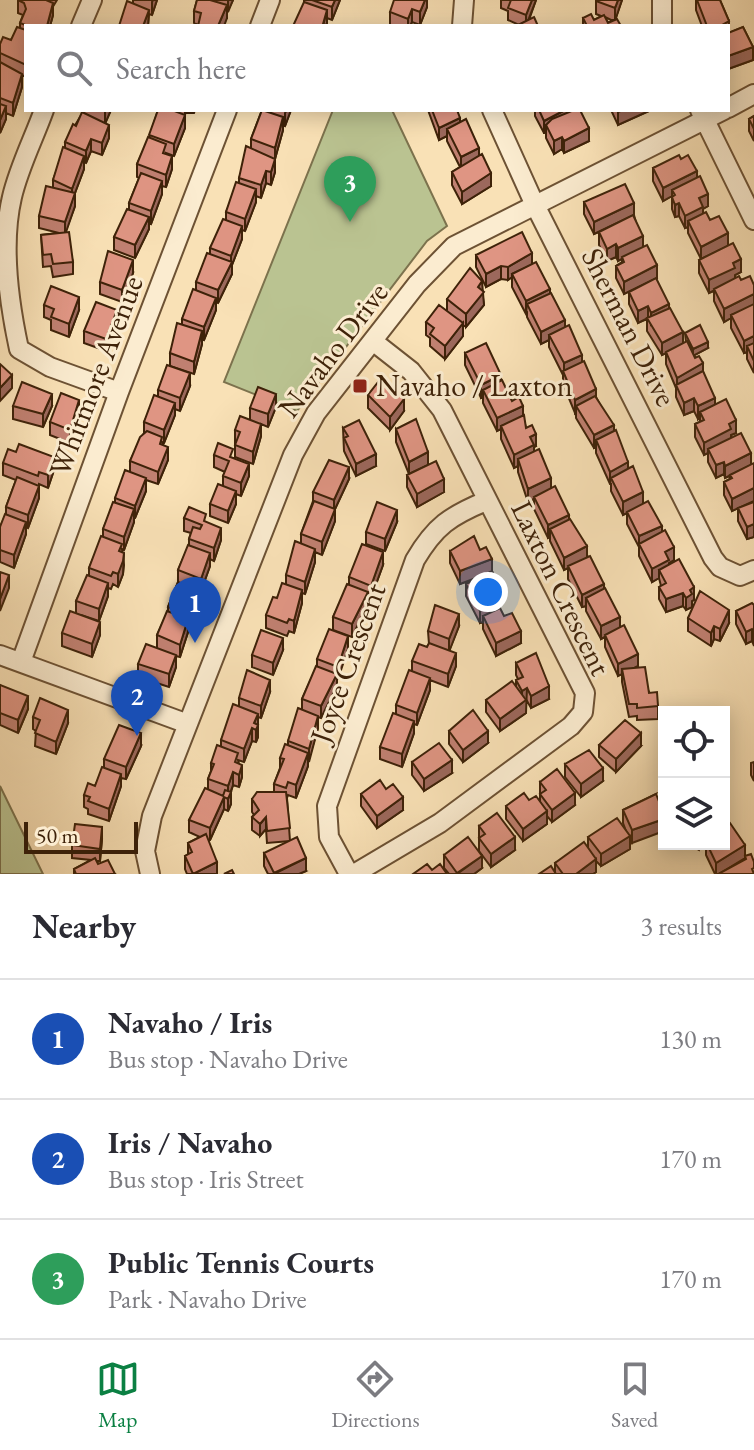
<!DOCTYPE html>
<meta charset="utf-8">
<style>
:root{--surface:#fff;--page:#f7f7f7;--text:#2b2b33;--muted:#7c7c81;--line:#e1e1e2;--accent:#0b8043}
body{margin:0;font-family:"EB Garamond",serif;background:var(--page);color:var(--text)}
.controls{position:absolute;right:24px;bottom:24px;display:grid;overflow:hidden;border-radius:0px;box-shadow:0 4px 20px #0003}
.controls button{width:72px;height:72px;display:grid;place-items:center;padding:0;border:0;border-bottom:2px solid var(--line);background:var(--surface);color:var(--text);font:40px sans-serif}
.scale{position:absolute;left:24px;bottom:20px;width:114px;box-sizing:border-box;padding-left:8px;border:4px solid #3e2209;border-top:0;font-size:22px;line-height:28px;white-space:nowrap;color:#3e2209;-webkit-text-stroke:6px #fbecd0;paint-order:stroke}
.you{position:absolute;left:488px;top:592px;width:28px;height:28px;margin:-20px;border:6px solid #fff;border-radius:50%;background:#1a73e8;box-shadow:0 0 0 12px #1a73e833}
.badge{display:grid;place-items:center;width:52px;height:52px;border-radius:50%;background:var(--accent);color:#fff;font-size:26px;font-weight:700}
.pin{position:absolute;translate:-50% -66px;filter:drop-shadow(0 2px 4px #0008)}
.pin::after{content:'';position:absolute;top:42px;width:28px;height:24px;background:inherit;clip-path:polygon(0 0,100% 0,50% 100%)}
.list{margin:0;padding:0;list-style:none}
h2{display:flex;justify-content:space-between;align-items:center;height:104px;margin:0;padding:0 32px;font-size:34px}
h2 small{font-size:26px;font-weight:400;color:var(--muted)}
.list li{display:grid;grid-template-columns:52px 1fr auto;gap:24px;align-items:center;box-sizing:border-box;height:120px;padding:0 32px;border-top:2px solid var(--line)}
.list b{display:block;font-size:30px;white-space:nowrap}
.list p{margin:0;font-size:26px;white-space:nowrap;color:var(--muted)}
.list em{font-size:26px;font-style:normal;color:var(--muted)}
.icon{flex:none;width:44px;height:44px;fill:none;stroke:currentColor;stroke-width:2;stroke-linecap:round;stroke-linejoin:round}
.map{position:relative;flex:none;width:754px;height:874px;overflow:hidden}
.search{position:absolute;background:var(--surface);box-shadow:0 4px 20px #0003;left:24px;right:24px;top:24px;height:88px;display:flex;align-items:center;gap:20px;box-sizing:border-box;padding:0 28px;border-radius:0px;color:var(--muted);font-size:30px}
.sheet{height:464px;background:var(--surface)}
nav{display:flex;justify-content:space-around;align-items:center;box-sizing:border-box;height:112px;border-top:2px solid var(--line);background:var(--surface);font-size:22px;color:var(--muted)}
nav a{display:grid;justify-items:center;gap:4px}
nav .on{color:var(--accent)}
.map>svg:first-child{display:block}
.green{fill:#bac391;stroke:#7c724d;stroke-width:2}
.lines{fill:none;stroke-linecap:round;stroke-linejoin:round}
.minor-casing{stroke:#6d5234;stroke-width:22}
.minor{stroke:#fbecd0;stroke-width:18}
.wall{fill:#c08071;stroke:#3e2209;stroke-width:2;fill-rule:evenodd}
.shaded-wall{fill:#9c685c;stroke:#3e2209;stroke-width:2}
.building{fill:#df9583;stroke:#3e2209;stroke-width:2}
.poi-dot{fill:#8f2418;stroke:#fbecd0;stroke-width:3}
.labels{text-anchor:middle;stroke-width:6;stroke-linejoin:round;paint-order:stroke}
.street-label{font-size:30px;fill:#3e2209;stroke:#fbecd0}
.poi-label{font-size:30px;fill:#3e2209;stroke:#fbecd0;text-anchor:start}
</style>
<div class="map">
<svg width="754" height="874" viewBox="0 0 754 874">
<rect width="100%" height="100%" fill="#f9e1b6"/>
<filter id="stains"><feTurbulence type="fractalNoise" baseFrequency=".0025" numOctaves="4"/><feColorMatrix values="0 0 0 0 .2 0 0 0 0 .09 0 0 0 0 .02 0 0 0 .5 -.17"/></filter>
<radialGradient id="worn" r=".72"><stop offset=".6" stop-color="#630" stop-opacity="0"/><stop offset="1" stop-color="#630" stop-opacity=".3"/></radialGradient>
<path class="green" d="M333 110H392L447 226 427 241 297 411 224 382Z
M0 786 43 874H0Z"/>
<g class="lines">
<g class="minor-casing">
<path id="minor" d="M662 0V26
M81 26 92 0
M260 26 270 0
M462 26 464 0
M728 108 754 94
M44 110C34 138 19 167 12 197 1 244 9 303 19 349L50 367 119 392
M492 110 534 203 713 558 720 567 740 576 754 570
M700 110 754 220
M0 655 188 724
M21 662 119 392 227 110
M150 874 145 851 152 816 293 455 316 413 417 284 454 246 724 110
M349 874 329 837 327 806 415 560C435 526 450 516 486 501
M354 874 440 823 571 726 583 712 585 693 442 410 411 371 374 342"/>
</g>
<use href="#minor" class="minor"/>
</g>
<path class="wall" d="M18 0H57L54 5 53 4V15L50 26H26V77L22 75V87L13 116 6 113V119L0 133V44L11 40 20 28V23L23 15 18 13Z
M133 0H157L152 15 149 14 148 26H119L133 3Z
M197 0H233L227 12V18L198 25 194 23V11Z
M304 0H340L332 20 327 18V23L304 2Z
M427 0V7L420 25 412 22 410 26H394L390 25V12Z
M501 0H536L529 20 519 25 508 20V11L501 8Z
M622 0 615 20 621 26H583V18L594 20 601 16 596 14V1ZM605 17 611 20H614L608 23Z
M696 0H720L729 21V33L743 27 753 47V60L728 69V26H702L696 10Z
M83 110H111L105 123 109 138 102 155 91 151 86 163 84 162V169L75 193V206L65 233 73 262V274L53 277 51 266 43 267 41 235 59 233 39 228V216L53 188V180L65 148V142L83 112Z
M158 110H195L194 113H185V128L174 156 166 153 172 169 166 187 162 186V194L151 224 149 223V229L135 258 114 250V237L129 210V203L139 178 137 177V164L149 138Z
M262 110H291L285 126 283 125V130L275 159V172L271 185 266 183 261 198 256 196V202L245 231 242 230V239L232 265V274L218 303 216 302V310L204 340 202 339V344L194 374 170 366V353L182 325V319L196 290V282L210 255V248L226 220V212L239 183V178L251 148V139Z
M428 110H457L460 122 479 156 491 186 462 204 452 185V172L460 167 447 141V136L439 140Z
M535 110H571L589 141 564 153 562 149 554 154 546 138V133H544L535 116Z
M611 110H651L618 125Z
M754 116V141L749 131V119Z
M681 159 697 177 708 206 703 209V213L728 246 741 272 735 275V278L741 280 754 294V373L747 359V352L744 353 731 328V318L724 322 714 301V291L709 293 699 273V260L701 259 688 233V227L685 228 679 216 675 217 672 209V196L663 201 653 181V168Z
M584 202 634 215 643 247 657 278 656 279 683 344 686 342 685 333 708 348 694 355 703 372 715 404 736 433 731 435V438L738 508 754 502V537L747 539 738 521V508L732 511 724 495V482L730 479V476L725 478 724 474 716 478 708 462V453L704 455 695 437V424L700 422V417L698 419 694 411 684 415 676 397V388L666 364V353L662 355 647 331V319L638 323 629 304V292L636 288 624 294 616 278V266L622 262V258L618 261 616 257 607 261 599 245V232L594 234 584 214Z
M476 255 532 265 550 293 565 327 582 361 596 397 614 431 643 504 662 531 674 560 669 563V565L694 600 692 601V607L686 610 683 606 666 612 659 599V587L661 586 659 578 652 582 639 556V547L627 524V513L623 515 611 491V484H610L596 453V447L594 448 576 418V412L575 413 563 384V375L549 347V340L541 344 527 317V313L526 314 512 287V277L508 280 501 279 486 287 476 267Z
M133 273 122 302 100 294V282Z
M482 291 484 305 466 327 463 325V336L445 359 430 346V338L426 335V322L447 310V299Z
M44 305 79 310 69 337 51 330V320L44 317Z
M117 322 106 351 84 343V331Z
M465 353 501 380 512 401 523 416 526 428 536 446 534 447V451L551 489 569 519 604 589 638 666 634 668 658 706V719L637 720V716L629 717 622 682V674L618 676 605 647V637L601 639 586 611V606L582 607 568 579V568L564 570 550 541V537L548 538 534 509V499L528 502 518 472V466L514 468 501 439V429L497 431 483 403V397L481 398 465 365Z
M190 386 180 411 175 409V415L164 443 162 442 168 460 158 484 146 480V491L135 518H134V522L124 550 122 549 124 565 123 574 118 587 113 584 111 589 108 588V596L99 621 81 615 100 635 92 657 62 646V633L76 613V601L89 576V568L103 536V529L115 502V498L130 472V461L144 433V422L158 396V390Z
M368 395 404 411 390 430 368 408Z
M13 406H52L43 427 13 419Z
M276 407 268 427 261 424V436L253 464 235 457V430L250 420V408Z
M79 412 70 443 50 435V422Z
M343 428 376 466 356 476 344 451Z
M396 429 428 465 444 492 417 507 407 487V475L409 474 396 442Z
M214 455 233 458 249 476 241 496 236 494V504L228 523 210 516V504L223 486V476L225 472 214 467Z
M3 463 54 470 48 488 39 484V498L28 528 26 527V534L14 568 0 562V527L6 514V507L16 480 3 475Z
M349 479 335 509V521L322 555 315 552V562L305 594 302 593V603L294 633 289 631 287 636 266 628V615L286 584V575L301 543V534L313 501V492Z
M184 518 206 522 221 540 214 561 210 559V566L201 591H200V602L190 627H188V632L180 657 176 656V667L169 687 138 677V664L157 648V635L168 611V607L178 582V570L189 545V539L191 533 184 531Z
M397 522 385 551 366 544V532Z
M450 551 492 571 501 601 497 603V609L504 616 521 643 496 656 483 629V622L480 623 466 596V584L486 574 460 584 450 563Z
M383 565 371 598 368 597V604L352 637 333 630V617L349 585V577Z
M754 605V646L752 641 746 644 736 624V611Z
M688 618 729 623 720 641 714 639 711 646 688 631Z
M459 626 449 651 456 666 448 687 430 680V690L417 725 414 724V733L402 767 380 759V747L396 714V705L412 671V661L427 647 429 644 428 631Z
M348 649 337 679V686L321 718 318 717V728L308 762V766L296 798 288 795 287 798 290 841 267 843 266 829 260 836 252 830V817L254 815 252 812V799L274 792V784L280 768V758L288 745V741L302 710V699L317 666V659Z
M283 650 273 675 252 667V655Z
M516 663 549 699 531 708 527 701 526 702V713L500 731 486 712V700L516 688V680L518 679 516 675Z
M0 685 28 709 18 733 0 725Z
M270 692 261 718 258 717V737L256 742 252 741 244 762 238 760 242 777 239 787 233 785 231 792V804L228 811 224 809 210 840H208L217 874H187L185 869V856L188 855V843L200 837 189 832V820L208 790V779L211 771V763L221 747V740L239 707V698Z
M33 717 68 723 56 754 35 746 36 731 33 729Z
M449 731 488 743 463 762 449 744Z
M599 745 641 746 616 772 599 757Z
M141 746 126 779 121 778V786L109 821 88 814V809L84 807V795L95 786 104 767V759Z
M412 762 452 773 424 791 412 775Z
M754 762V781L751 775V763Z
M565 764 603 781 581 797 565 777Z
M540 782 575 805 552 822 547 816V824L523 841 506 819V806L529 800 540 802Z
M386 789 403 810 377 828 361 806V794Z
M656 794 632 843 630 840V849L601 866 596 861V872L593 874H539L555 872V863L588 848V837L626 831 623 823V810Z
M479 826 515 850 491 867 479 851Z
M102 839 100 861H97L98 864 115 874H74V869L91 860 72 858V845Z
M689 844H701L699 850Z
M706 844 745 856 754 874H715L706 855Z
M264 853 306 871 299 874H268L264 866Z
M444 855 482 868 474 874H449L444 868Z"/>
<path class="shaded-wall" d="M153 0H157L152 15V2Z
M228 0H233L228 12Z
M335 0H340L332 20V7Z
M425 0H427V7L420 25V12Z
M532 0H536L526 26V15Z
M618 0H622L615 21V8Z
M53 3V15L50 26H47Z
M227 5V18L224 26H218Z
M412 9V22L410 26H408V19Z
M149 10 148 26H143Z
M327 10V23L326 26H323Z
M729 21V34H728V26H720Z
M753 47V60L728 69V56Z
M22 74V87L13 116V103Z
M6 106V119L0 133V120Z
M105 110H111L105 124Z
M287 110H291L285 126V113Z
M565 110H571V120L546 125V133H544V121Z
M623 110H651L618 125V112Z
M185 115V128L174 156V144Z
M283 117V130L275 159V172L271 185V172L275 160V148Z
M460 118V130L447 129V136L439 140V128Z
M109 125V138L102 155V143Z
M589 128V141L564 153V141Z
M562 137V149L554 154V141Z
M91 139V151L86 163V151Z
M479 148V161L461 170V157Z
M84 156V169L75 193V206L65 235V222L72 201V189Z
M172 156V169L166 187V175Z
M266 171V183L261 198V185Z
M697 171V184L672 190V196L663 201V188Z
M491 173V186L462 204V192Z
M162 181V194L151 224V211Z
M256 189V202L245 231V219Z
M708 194V206L703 209V219L688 221V227L685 228V216L699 198Z
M634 203V215L594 234V222Z
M679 203V216L675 217V205Z
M149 217V229L135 258V245Z
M242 226V239L232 265V274L218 303V290L231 264V256Z
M728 233V246L701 259V247Z
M643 236V248L618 261V248Z
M616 244V257L607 261V249Z
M532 253V265L512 274V277L508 280V267Z
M741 259V272L735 275V280L709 293V280L733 263Z
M133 260V273L122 302V290Z
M657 265V278L624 294V282Z
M501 266V279L486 287V274Z
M482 281 484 305 466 327V314L478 287Z
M550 289V302L527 304 526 314V301Z
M754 294V307L731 315V318L724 322V309Z
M79 297V310L69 337V324Z
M216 298V310L204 340V327Z
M669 304V316L651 325V313Z
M648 306V318L638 323V311Z
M117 310V322L106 351V339Z
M565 320V332L549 335V340L541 344V332Z
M463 323V336L445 359V346Z
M202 331V344L194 374V362Z
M683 332V345L662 355V343Z
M754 336V348L747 346V352L744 353V341Z
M708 342V348L693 356V349Z
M582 355V367L564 372V363Z
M703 363V376L677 387V378Z
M190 373V386L180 411V398Z
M12 375V388L0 401V388Z
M501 375V388L483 390V397L481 398V385Z
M596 389V402L576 406V412L575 413V400Z
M52 394V406L43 427V414Z
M276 394V407L268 427V414Z
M694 398V411L684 415V403Z
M715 398V410L700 412V417L698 419V406Z
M404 399V411L390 430V417Z
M79 400V412L70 443V430Z
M175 403V415L164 443V430Z
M523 406V419L501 426V429L497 431V418Z
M736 420V433L731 435V442L708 449V453L704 455V443L729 424Z
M261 424V436L253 464V452Z
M614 425V438L596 440V447L594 448V435Z
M536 434V446L534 447V458L518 459V466L514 468V455L530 437Z
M168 447V460L158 484V472Z
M428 452V465L409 474V462Z
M751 453V465L725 478V466Z
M376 454V466L356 476V464Z
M54 457V470L48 488V475Z
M628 462V475L611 478 610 484V472Z
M724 462V474L716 478V465Z
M249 464V476L241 496V483Z
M349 467V479L335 509V521L322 555V542L334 512V500Z
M146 478V491L135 518V506Z
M551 478V490L528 502V489Z
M444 479V492L417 507V494Z
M39 486V498L28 528V515Z
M754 488V501L732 511V499Z
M236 491V504L228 523V511Z
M643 492V505L623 515V502Z
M134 509V522L124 550V537Z
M397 510V522L385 551V539Z
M569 515V527L550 529V537L548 538V525Z
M26 522V534L14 568V555Z
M754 524V537L747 539V527Z
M662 526V538L639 545V536Z
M221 528V540L214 561V548Z
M587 546V559L564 570V558Z
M674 547V560L669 563V573L659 570V578L652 582V569L665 552Z
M315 549V562L305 594V582Z
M383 552V565L371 598V586Z
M124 553 123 574 118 587V574Z
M210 553V566L201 591V579Z
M492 559V572L460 584V571Z
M9 575V588L0 611V599Z
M108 583V596L99 621V609Z
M604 584V596L586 598V606L582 607V595Z
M694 587V600L692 601V607L686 610V598L690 590Z
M501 589V601L497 603V614L483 616V622L480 623V611L493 593Z
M200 590V602L190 627V615Z
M302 590V603L294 633V621Z
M368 592V604L352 637V624Z
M683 593V606L666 612V599Z
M729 610V623L720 641V629Z
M459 614V626L449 652V639Z
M620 617V629L601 639V626Z
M188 619V632L180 657V645Z
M100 622V635L92 657V644Z
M714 626V639L711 646V633Z
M752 629V641L746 644V632Z
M521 631V643L496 656V643Z
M348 636V649L338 679V667Z
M283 638V650L273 675V663Z
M456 653V666L448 687V674Z
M638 654V666L623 674 622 669V674L618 676V664Z
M176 655V667L169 687V674Z
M337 674V686L321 718V706Z
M430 678V690L417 725V713Z
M270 680V692L261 718V706Z
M549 686V699L531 708V696Z
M527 688 526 713 500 731V719L522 703V691Z
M28 696V709L18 733V720Z
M68 710V723L56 754V742Z
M258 714V737L256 742V730L254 723Z
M318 716V728L309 762V749Z
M414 721V733L402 767V754Z
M252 728V741L244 762V749Z
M488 731V743L463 762V750Z
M141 733V746L126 779V767Z
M641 733V746L616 772V759Z
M308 753V766L296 798V785Z
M452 760V773L424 791V779Z
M242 765V777L239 787V775Z
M603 768V781L581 797V784Z
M233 772V785L228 799V786Z
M121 774V786L109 821V809Z
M231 792V804L228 811V799Z
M575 793V805L552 822V810Z
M224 797V809L210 840V828Z
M403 797V810L377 828V816Z
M547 811V824L523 841V829Z
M266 817V829L260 836V824Z
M664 819V831L632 843V830Z
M102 827V839L100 861V849Z
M630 836V849L601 866V854Z
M515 837V850L491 867V854Z
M745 845V858L719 874H716V863Z
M482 856V868L474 874H457Z
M306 858V871L299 874H274Z
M596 859V872L593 874H576Z
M217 862V874H193Z"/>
<path class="building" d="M18 0H46L53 3 47 26H28L20 23 26 9 24 3Z
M197 0H210L227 5 218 26H198L201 13 194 11Z
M312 0H335L332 7Z
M394 0H425L420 12 412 9 408 19 390 12Z
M511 0H532L526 15 508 8Z
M596 0H618L615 8 596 1Z
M697 0H720L729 21 720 26H707Z
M127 1 149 10 143 26H119Z
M304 2 327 10 323 24 329 26H293Z
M591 14 594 20 604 15 608 23 617 19 621 26H587L583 18Z
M534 17 538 26H516Z
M17 27 26 30V65L0 53V44L3 37 11 40Z
M743 27 753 47 728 56V33Z
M0 62 22 74 13 103 0 98Z
M0 104 6 106 0 120Z
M158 110H172L185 115 174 144 149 135Z
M262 110 283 117 275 148 251 139Z
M432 110H457L460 118 439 128Z
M539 110H565L544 121Z
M574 110H580L589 128 564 141 562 137 554 141 546 125 552 119Z
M82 112 109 125 102 143 91 139 86 151 65 142 73 124 76 126Z
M754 116V129L749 119Z
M466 119 479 148 461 157 447 129Z
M148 137 166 144 163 153 172 156 166 175 137 164Z
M246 146 275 159 271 172 266 171 261 185 239 178Z
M63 147 84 156 72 189 53 180Z
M482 154 491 173 462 192 452 172Z
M679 155 681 159 688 155 697 171 663 188 653 168Z
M141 173 162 181 151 211 129 203Z
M700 176 708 194 699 198 703 207 685 216 679 203 675 205 672 197 675 195 672 190Z
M236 182 256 189 245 219 226 212Z
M625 184 634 203 594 222 584 202Z
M46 186 75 193 65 222 39 216Z
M127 209 149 217 135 245 114 237Z
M706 212 710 220 719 216 728 233 701 247 688 221Z
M633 215 643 236 618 248 616 244 607 249 599 232Z
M223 219 242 226 231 256 210 248Z
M69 232 73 262 53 264 51 254 43 255 41 235Z
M522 232 532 253 508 267 501 266 486 274 476 255Z
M733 243 741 259 733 263 735 268 709 280 699 260Z
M647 245 657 265 624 282 616 266 624 262 622 257Z
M108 251 133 260 122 290 100 282Z
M207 253 232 262 218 290 196 282Z
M536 262 550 289 526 301 512 274Z
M470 268 482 281 478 287 484 292 466 314 447 299Z
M739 276 741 280 750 276 754 285V294L724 309 714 289Z
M656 278 669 304 651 313 648 306 638 311 629 292Z
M51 286 79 297 69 324 51 317 54 309 44 305Z
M193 289 216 298 204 327 182 319Z
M551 293 565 320 541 332 527 304Z
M96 302 117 310 106 339 84 331Z
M754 304V336L744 341 731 315Z
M439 305 463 323 445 346 430 334 434 328 426 322Z
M670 308 683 332 662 343 647 318Z
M177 323 202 331 194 362 170 353Z
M569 325 582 355 564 363 549 335Z
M700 325 708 342 693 349 685 333Z
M687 341 695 358 699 356 703 363 677 378 666 352Z
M486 343 501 375 481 385 465 353Z
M754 343V361L747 346Z
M584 361 596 389 575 400 563 371Z
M0 364 12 375 0 388Z
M167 365 190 373 180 398 158 390Z
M703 371 715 398 698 406 694 398 684 403 676 385Z
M382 377 404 399 390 417 368 395Z
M502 380 512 401 519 397 523 406 497 418 483 390Z
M22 382 52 394 43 414 13 406Z
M258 387 276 394 268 414 250 408Z
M61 393 79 400 70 430 50 422Z
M154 395 175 403 164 430 144 422Z
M595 396 614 425 594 435 576 406Z
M726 399 736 420 729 424 731 429 704 443 695 424 704 420 700 412Z
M524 415 526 428 532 425 536 434 530 437 534 445 514 455 501 426Z
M240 416 261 424 253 452 235 445 240 432 235 430Z
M416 419 428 452 409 462 396 429Z
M359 420 376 454 356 464 344 438 348 436 343 428Z
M616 430 628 462 610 472 596 440Z
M147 431 162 437 160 444 168 447 158 472 130 461 140 437Z
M741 433 751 453 725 466 724 462 716 465 708 449Z
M218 443 233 449 230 457 249 464 241 483 223 476 229 461 214 455Z
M19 444 54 457 48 475 39 472 38 476 3 463 8 449 16 452Z
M539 449 551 478 528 489 518 459Z
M329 460 349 467 334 500 313 492Z
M436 461 444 479 417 494 407 475Z
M754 463V488L732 499 724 482 732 478 730 475Z
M633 466 643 492 623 502 611 478Z
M125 470 146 478 135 506 115 498Z
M17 477 39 486 28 515 6 507Z
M218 484 236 491 228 511 210 504Z
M555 486 569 515 548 525 534 497Z
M314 501 335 509 322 542 301 534Z
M648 501 662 526 639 536 627 512Z
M113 502 134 509 124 537 103 529Z
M377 502 397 510 385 539 366 532Z
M754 502V524L747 527 738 508Z
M189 507 206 514 204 521 221 528 214 548 189 539 193 527 200 529 202 525 184 518Z
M5 514 26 522 14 555 0 550V527Z
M570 519 587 546 564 558 550 529Z
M665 530 674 547 665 552 669 560 652 569 639 544Z
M101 536 122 544 119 551 124 553 123 561 118 574 113 572 111 576 89 568Z
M474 536 480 550 486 547 492 559 460 571 450 551Z
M295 541 315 549 305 582 286 575Z
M362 544 383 552 371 586 349 577Z
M188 545 210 553 201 579 178 570Z
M590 556 604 584 582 595 568 566Z
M679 559 694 587 690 590 692 594 686 598 683 593 666 599 659 587 666 583 659 570Z
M492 571 501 589 493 593 497 602 480 611 466 584Z
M0 572 9 575 0 599Z
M87 575 108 583 99 609 76 601Z
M178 582 200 590 190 615 168 607Z
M282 583 302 590 294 621 289 619 287 623 266 615 273 597 277 598Z
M347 584 368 592 352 624 333 617Z
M605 588 620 617 601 626 586 598Z
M700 591 729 610 720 629 714 626 711 633 688 618Z
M752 603 754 605V633L752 629 746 632 736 611Z
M435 605 459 614 449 639 428 631Z
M500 608 504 616 512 613 521 631 496 643 483 616Z
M70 611 100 622 92 644 62 633Z
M167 611 188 619 180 645 157 635Z
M624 625 638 654 618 664 605 635Z
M329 629 348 636 338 667 317 659Z
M261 630 283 638 273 663 252 655Z
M429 643 456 653 448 674 412 661 419 644 427 647Z
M146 644 176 655 169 674 138 664Z
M536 653 549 686 531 696 527 688 522 691 516 680 523 677 516 663Z
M316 666 337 674 321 706 302 699Z
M645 667 649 693 657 692 658 706 637 708V704H629L622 669Z
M247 670 270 680 261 706 239 698Z
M409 670 430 678 417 713 396 705Z
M512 681 526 700 500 719 486 700Z
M0 685 28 696 18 720 0 713Z
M40 698 68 710 56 742 35 733 40 720 33 717Z
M233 704 258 714 254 723 258 725 256 730 252 728 244 749 221 740Z
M298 708 318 716 309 749 288 741Z
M473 710 488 731 463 750 449 731Z
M393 713 414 721 402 754 380 747Z
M625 720 641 733 616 759 599 745Z
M119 725 141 733 126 767 104 759Z
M439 743 452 760 424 779 412 762Z
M285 744 308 753 296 785 288 782 286 788 274 784 284 759 280 758Z
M217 745 238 753 235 762 242 765 239 775 233 772 228 786 208 779 214 764 211 763Z
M589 750 603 768 581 784 565 764Z
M102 767 121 774 109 809 88 801 90 797 84 795 88 783 95 786Z
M557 769 575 793 552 810 540 794 546 790 540 782Z
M380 780 386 789 393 784 403 797 377 816 361 794Z
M205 788 223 796 225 790 231 792 228 799 224 797 210 828 189 820Z
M257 792H286L290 828 267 831 266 817 260 824 252 817 259 810 252 799Z
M524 793 529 800 536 796 547 811 523 829 506 806Z
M656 794 664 814V819L632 830 623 810Z
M497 813 515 837 491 854 479 838 485 834 479 826Z
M617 818 630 836 601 854 588 837Z
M730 823 745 845 716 863 707 844H724V826Z
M75 824 102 827 100 849 72 845Z
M206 834 217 862 193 874 185 856 192 852 188 843Z
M297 837 306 858 274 873 264 853Z
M468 837 482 856 457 873 444 855Z
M584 842 596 859 576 874H563L555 863Z
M751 854 754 862V868L752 869 754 874H721L720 873 746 859 745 856Z
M95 858 98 864 108 860 115 874H76L74 869Z
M427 864 432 870 440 864 447 874H413Z
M551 866 556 874H539Z
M232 870 234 874H224Z"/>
<rect class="poi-dot" x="352" y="378" width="16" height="16" rx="4"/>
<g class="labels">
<g class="street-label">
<text transform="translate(629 327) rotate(63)" y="10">Sherman Drive</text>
<text transform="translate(333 350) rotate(-53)" y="10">Navaho Drive</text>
<text transform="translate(96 376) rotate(-69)" y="10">Whitmore Avenue</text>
<text transform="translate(561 588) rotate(64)" y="10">Laxton Crescent</text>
<text transform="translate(348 663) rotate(-70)" y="10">Joyce Crescent</text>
</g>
<g class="poi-label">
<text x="376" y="396">Navaho / Laxton</text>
</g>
</g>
<rect width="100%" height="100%" filter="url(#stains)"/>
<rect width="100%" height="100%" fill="url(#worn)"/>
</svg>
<div class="controls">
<button><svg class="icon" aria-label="locate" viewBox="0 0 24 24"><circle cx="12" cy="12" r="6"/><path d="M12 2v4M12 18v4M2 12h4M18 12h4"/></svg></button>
<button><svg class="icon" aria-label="layers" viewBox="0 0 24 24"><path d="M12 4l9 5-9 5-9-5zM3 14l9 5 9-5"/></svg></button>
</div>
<div class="scale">50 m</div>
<div class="you"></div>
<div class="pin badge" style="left:195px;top:643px;background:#1a4fb4">1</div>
<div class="pin badge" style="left:137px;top:736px;background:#1a4fb4">2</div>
<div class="pin badge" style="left:350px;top:222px;background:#2e9e5b">3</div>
<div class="search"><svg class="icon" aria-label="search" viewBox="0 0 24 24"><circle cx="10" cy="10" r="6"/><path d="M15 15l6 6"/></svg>Search here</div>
</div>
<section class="sheet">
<h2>Nearby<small>3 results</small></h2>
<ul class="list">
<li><span class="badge" style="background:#1a4fb4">1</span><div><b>Navaho / Iris</b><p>Bus stop · Navaho Drive</p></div><em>130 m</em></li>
<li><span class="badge" style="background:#1a4fb4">2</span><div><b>Iris / Navaho</b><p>Bus stop · Iris Street</p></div><em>170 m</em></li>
<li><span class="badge" style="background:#2e9e5b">3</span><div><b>Public Tennis Courts</b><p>Park · Navaho Drive</p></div><em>170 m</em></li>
</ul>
</section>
<nav>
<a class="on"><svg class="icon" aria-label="map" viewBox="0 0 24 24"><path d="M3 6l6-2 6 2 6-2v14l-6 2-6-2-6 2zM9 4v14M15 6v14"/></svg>Map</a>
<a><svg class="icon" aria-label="directions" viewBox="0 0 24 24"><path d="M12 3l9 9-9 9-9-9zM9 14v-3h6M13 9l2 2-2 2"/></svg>Directions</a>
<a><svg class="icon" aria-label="saved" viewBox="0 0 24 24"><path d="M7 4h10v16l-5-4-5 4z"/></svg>Saved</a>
</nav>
